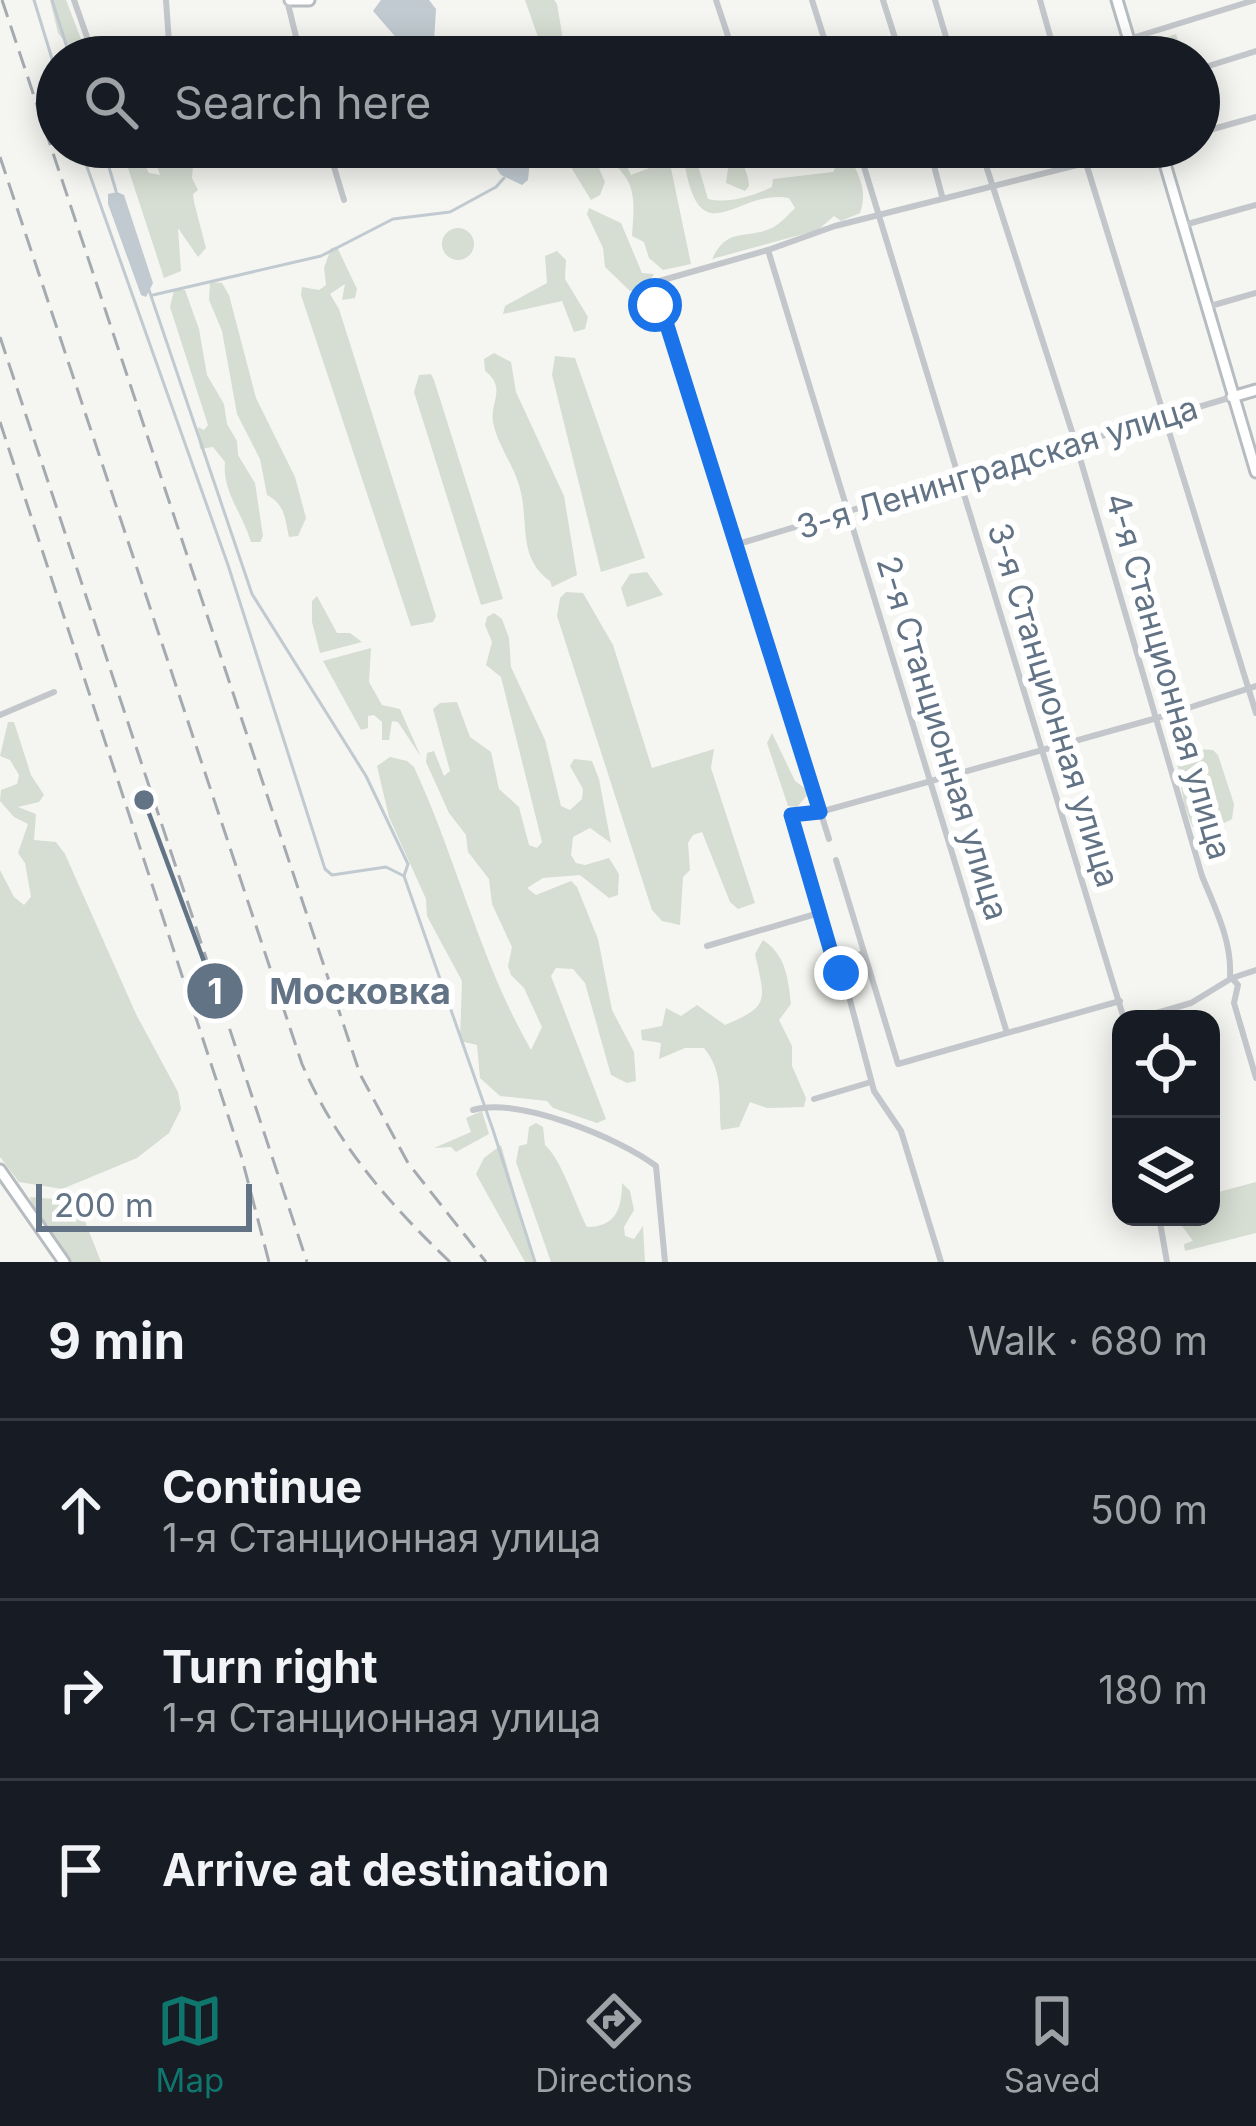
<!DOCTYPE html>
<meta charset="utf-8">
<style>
:root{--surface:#171b24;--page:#20242c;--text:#f1f3f6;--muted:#9ea1a6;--line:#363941;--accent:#0f766e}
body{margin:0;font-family:Inter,sans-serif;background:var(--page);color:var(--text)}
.controls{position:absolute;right:36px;bottom:36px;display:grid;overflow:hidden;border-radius:24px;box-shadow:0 6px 30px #0003}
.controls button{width:108px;height:108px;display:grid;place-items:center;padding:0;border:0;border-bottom:3px solid var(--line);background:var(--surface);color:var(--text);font:60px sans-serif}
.scale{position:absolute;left:36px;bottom:30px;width:216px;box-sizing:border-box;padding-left:12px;border:6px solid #627385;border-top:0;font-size:33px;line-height:42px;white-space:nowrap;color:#627385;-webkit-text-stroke:9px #fff;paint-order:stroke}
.stop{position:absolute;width:36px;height:36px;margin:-27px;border:9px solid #1a73e8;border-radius:50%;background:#fff}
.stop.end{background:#1a73e8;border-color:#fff;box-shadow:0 3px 12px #0008}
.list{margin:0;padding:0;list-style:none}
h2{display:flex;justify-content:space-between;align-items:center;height:156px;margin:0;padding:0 48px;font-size:51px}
h2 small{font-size:39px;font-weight:400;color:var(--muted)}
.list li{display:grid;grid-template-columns:78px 1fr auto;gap:36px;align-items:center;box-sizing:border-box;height:180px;padding:0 48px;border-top:3px solid var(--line)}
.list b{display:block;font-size:45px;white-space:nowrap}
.list p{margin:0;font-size:39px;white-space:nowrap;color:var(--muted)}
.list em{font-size:39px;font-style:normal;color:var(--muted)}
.icon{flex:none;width:66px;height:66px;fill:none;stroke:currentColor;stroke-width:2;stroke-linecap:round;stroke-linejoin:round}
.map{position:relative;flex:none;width:1256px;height:1262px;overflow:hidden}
.search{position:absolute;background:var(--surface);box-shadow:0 6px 30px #0003;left:36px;right:36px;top:36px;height:132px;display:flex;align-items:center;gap:30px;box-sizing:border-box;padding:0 42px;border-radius:66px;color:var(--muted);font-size:45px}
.sheet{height:696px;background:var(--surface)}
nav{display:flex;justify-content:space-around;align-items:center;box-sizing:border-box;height:168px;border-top:3px solid var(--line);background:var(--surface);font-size:33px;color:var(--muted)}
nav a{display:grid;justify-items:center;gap:6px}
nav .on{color:var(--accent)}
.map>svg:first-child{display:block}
.green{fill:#d6ddd2}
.water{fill:#c0cad0}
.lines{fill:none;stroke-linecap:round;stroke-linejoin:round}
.stream{stroke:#c0cad0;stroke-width:3}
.secondary-casing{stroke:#b7bcc1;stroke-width:15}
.street{stroke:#c3c6ca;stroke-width:6}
.secondary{stroke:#fff;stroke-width:9}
.rail{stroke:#a5aab1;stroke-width:3;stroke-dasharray:18 9;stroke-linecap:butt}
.route{stroke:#1a73e8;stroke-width:15}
.labels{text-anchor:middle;stroke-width:12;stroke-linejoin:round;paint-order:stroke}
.street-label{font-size:33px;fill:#627385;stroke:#fff}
.leader{fill:none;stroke:#627385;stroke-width:4.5}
.callout-dot{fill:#627385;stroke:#fff;stroke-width:4.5}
.mark-label{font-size:36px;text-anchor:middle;font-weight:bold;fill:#fff}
.callout-label{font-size:36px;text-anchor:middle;font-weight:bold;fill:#627385;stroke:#fff;stroke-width:12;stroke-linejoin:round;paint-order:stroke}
</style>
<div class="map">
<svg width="1256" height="1262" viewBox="0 0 1256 1262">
<rect width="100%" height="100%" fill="#f5f6f1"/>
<path class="green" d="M50 0H66L88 57H77L58 33Z
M525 0H554L557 4 566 57H545Z
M1176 34 1184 57H1143L1138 41 1152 36 1154 41Z
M151 147H186L190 154 185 158 193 165 192 178 198 190 193 194 194 202 206 248 198 257 178 228 181 271 164 278 126 162 130 158 142 160 149 173 160 175Z
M577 147H590L605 182 600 195 591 200 572 169Z
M606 147H618L631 175 652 167 648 157 656 147 707 148 708 155 699 169 708 199C729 204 753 196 772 187L773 179 833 172 842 154 849 156C859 175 868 191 860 213L841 221 834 216 818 230 712 259C728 226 745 240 772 228 780 224 789 214 795 208L789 198C738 188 701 256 685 166L669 159 691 264 663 270 649 258 644 242 632 236C633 219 636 199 629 183 622 169 610 163 606 147Z
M731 147H740C738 161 749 171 749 186L745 191 726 183Z
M589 208 621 223 642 273 654 274 647 286 630 291 605 267 603 248 587 214Z
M442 244a16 16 0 1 1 32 0a16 16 0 1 1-32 0Z
M337 247 357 289 355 298 342 300 345 284 330 294 339 309 436 616 433 622 411 626 301 295 302 287 319 290 326 285 324 268 331 248Z
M557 251 566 260 565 279 588 317 585 329 574 332 562 301 503 314 505 306 547 283 545 256Z
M210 282 222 283 229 295 256 398 295 477 306 518 298 536 289 537C285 519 285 504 267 495L260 459 237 414 222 331 209 300Z
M174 290H185L199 329 207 375 224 404 227 424 237 441 238 455 255 483 263 536 260 542H251C243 514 222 492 225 462L213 447 200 449 198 427 204 430 208 425 170 307Z
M494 353 511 362 516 392 564 496 577 575 552 587 550 581C516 557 530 520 519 485 513 464 497 444 493 422 490 401 507 388 485 371L484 359Z
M555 356 575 358 645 558 601 572 552 375Z
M431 374 434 380 503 599 481 605 414 392 419 375Z
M647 572 663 595 627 607 621 588 630 574Z
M566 592 583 593 613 645 652 768 714 749 711 768 755 903 738 909 730 902 702 832 693 835 688 843 690 870 683 877 680 925 662 921 652 910 557 616 560 598Z
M317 596 337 633H350L362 642 320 653 312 622V601Z
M494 613 502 619 509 638 511 667 545 740 561 806 570 810 582 799 583 789 570 766 574 759 592 761 599 779 611 843 590 828 573 837 571 855 576 863 585 865 609 858 619 874 618 895 609 898 580 875 543 878 527 888 536 895 571 881 577 887 598 939 612 1010 634 1052 636 1081 627 1083 611 1075 585 983 573 969 556 968 551 976 606 1119 597 1123 553 1108 547 1101 500 1096 480 1078 477 1045 460 1041 462 981 427 916 426 899 389 817 377 766 390 757 407 761 414 767C457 860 480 961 531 1050L542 1027 524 988 511 975 508 966 512 947 492 904 489 879 468 852 466 835 449 813 426 762 427 753 434 751 444 776 450 771 433 709 440 703 457 702 470 737 491 752 499 789 519 807 529 845 537 848 542 842 501 677 486 665 492 642 485 625 487 617Z
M371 648 369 682 382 705 400 709 421 757 398 722 392 721 389 740H382V722L374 715 368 716V728L361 730 323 661Z
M8 722H14L31 775 44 795 39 802 18 807 36 814 34 840 56 842 65 854 136 1014 178 1092 181 1109 169 1133 137 1158 62 1189 19 1182 0 1157V870L14 897 24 905 31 897 25 863 18 853 28 824 14 817 0 801 1 790 17 784 19 775 10 760 0 756Z
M772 733 795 781 810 792 797 807 788 806 767 743Z
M1195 749 1213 750 1218 755 1234 804 1232 819 1207 832 1192 826 1184 804 1176 756 1179 750Z
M763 940C786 955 788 978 791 1004L779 1020 792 1046V1066L806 1098 804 1107 767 1108 750 1102 739 1127 721 1130C718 1102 725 1073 704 1048H685L659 1059 661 1043 642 1040 641 1030 662 1026 666 1008 681 1016 697 1005 725 1025C771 1006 765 1000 755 954Z
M482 1111 489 1134 456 1152 451 1147 434 1148 471 1132 466 1118Z
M536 1123 543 1127 545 1145C562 1160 575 1204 587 1227 616 1227 622 1208 622 1183L630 1191 634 1210 624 1227 625 1236 634 1239 643 1226 645 1262H551L516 1162 519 1146 527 1144 529 1127Z
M501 1145 534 1262H525L476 1174 484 1158Z
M1256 1182V1233L1185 1251 1184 1244 1193 1241 1182 1226V1217H1211V1194Z
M30 1197 77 1201 101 1262H68L33 1208Z"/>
<path class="water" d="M381 0H429L436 9 434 41H422L428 57H413L373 11Z
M509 147 530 161 528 180 522 185 501 175 492 162 498 148Z
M117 192 124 195 153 283 146 297 141 295 108 204V194Z"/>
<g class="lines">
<path class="stream" d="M34 0 57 75
M52 0 70 57
M80 147 228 565 325 869 332 875 386 867 402 875
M103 147 116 191
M149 290 252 594 366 776 408 864 404 876 493 1130 535 1262
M153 295 321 256 393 219 450 212 496 187 504 178"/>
<g class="secondary-casing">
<path id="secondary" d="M290 0H309
M1117 0 1134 57
M1160 147 1256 472
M1232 397 1256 390
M0 1170 64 1262"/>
</g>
<path class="street" d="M74 0 94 57
M166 0 170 57
M287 0 301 57
M716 0 728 36
M812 0 830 57
M883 0 901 57
M935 0 952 57
M1040 0 1056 57
M1129 39 1255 0
M1199 69 1256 51
M1199 133 1256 117
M328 147 344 200
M858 147 1124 1019
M929 147 942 196
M980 147 1075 441 1202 876C1215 908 1232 941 1230 976L1238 985 1234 1003 1256 1078
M1081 147 1256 713
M1184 225 1256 205
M768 250 1007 1033
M1207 307 1256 293
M738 544 1232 397
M0 715 54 692
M829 839 665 319 648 298V292L656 282 768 250 835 226 1085 163
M836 860 898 1064 1120 1001
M707 946 819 913
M834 962 864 953
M1136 1019 1191 1003 1232 978 1256 970
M814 1099 871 1082
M473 1110C519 1097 619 1138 656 1166L665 1262
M1159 1217 1167 1262
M941 1262 901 1131 874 1091 846 985 834 962 791 815 820 812 1157 718 1256 686"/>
<use href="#secondary" class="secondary"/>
<path class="rail" d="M2 0 360 1074 408 1163 486 1262
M0 157 302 1064C336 1143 388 1203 450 1262
M0 337 307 1262
M0 422 241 1155 269 1262"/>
</g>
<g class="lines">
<path class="route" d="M655 305 665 319 820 812 791 815 834 962 841 973"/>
</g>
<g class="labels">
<g class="street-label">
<text transform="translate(997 467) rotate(-17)" y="12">3-я Ленинградская улица</text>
<text transform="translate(1169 676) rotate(74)" y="12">4-я Станционная улица</text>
<text transform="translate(1054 705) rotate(73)" y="12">3-я Станционная улица</text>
<text transform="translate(943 738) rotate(73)" y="12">2-я Станционная улица</text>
</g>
</g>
<path class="leader" d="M144 800L215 991"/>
<g class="callout-dot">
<circle cx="144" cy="800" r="12"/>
<circle cx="215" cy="991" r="30"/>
</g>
<g class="mark-label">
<text x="215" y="1004">1</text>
</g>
<g class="callout-label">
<text x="360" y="1004">Московка</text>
</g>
</svg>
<div class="controls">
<button><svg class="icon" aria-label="locate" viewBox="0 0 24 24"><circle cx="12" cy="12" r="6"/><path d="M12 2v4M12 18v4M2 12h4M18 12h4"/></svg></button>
<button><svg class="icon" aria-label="layers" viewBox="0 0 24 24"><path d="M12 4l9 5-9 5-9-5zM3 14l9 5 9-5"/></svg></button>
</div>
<div class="scale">200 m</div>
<div class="stop" style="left:655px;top:305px"></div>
<div class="stop end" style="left:841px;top:973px"></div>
<div class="search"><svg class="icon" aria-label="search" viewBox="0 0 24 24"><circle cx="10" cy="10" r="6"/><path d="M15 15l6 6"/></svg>Search here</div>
</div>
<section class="sheet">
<h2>9 min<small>Walk · 680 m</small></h2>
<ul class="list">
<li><svg class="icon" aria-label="ahead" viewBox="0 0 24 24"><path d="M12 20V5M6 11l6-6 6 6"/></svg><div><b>Continue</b><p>1-я Станционная улица</p></div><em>500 m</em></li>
<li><svg class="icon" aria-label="right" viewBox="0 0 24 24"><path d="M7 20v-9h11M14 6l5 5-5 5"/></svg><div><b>Turn right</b><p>1-я Станционная улица</p></div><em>180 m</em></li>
<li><svg class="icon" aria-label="arrive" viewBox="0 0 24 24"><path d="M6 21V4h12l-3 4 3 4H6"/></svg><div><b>Arrive at destination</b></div></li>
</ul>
</section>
<nav>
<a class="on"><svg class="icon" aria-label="map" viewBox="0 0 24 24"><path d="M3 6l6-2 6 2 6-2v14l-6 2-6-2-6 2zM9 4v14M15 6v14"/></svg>Map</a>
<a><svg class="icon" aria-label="directions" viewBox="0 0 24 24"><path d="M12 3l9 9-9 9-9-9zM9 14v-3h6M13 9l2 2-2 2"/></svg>Directions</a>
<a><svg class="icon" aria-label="saved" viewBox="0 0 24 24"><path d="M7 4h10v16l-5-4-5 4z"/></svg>Saved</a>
</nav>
